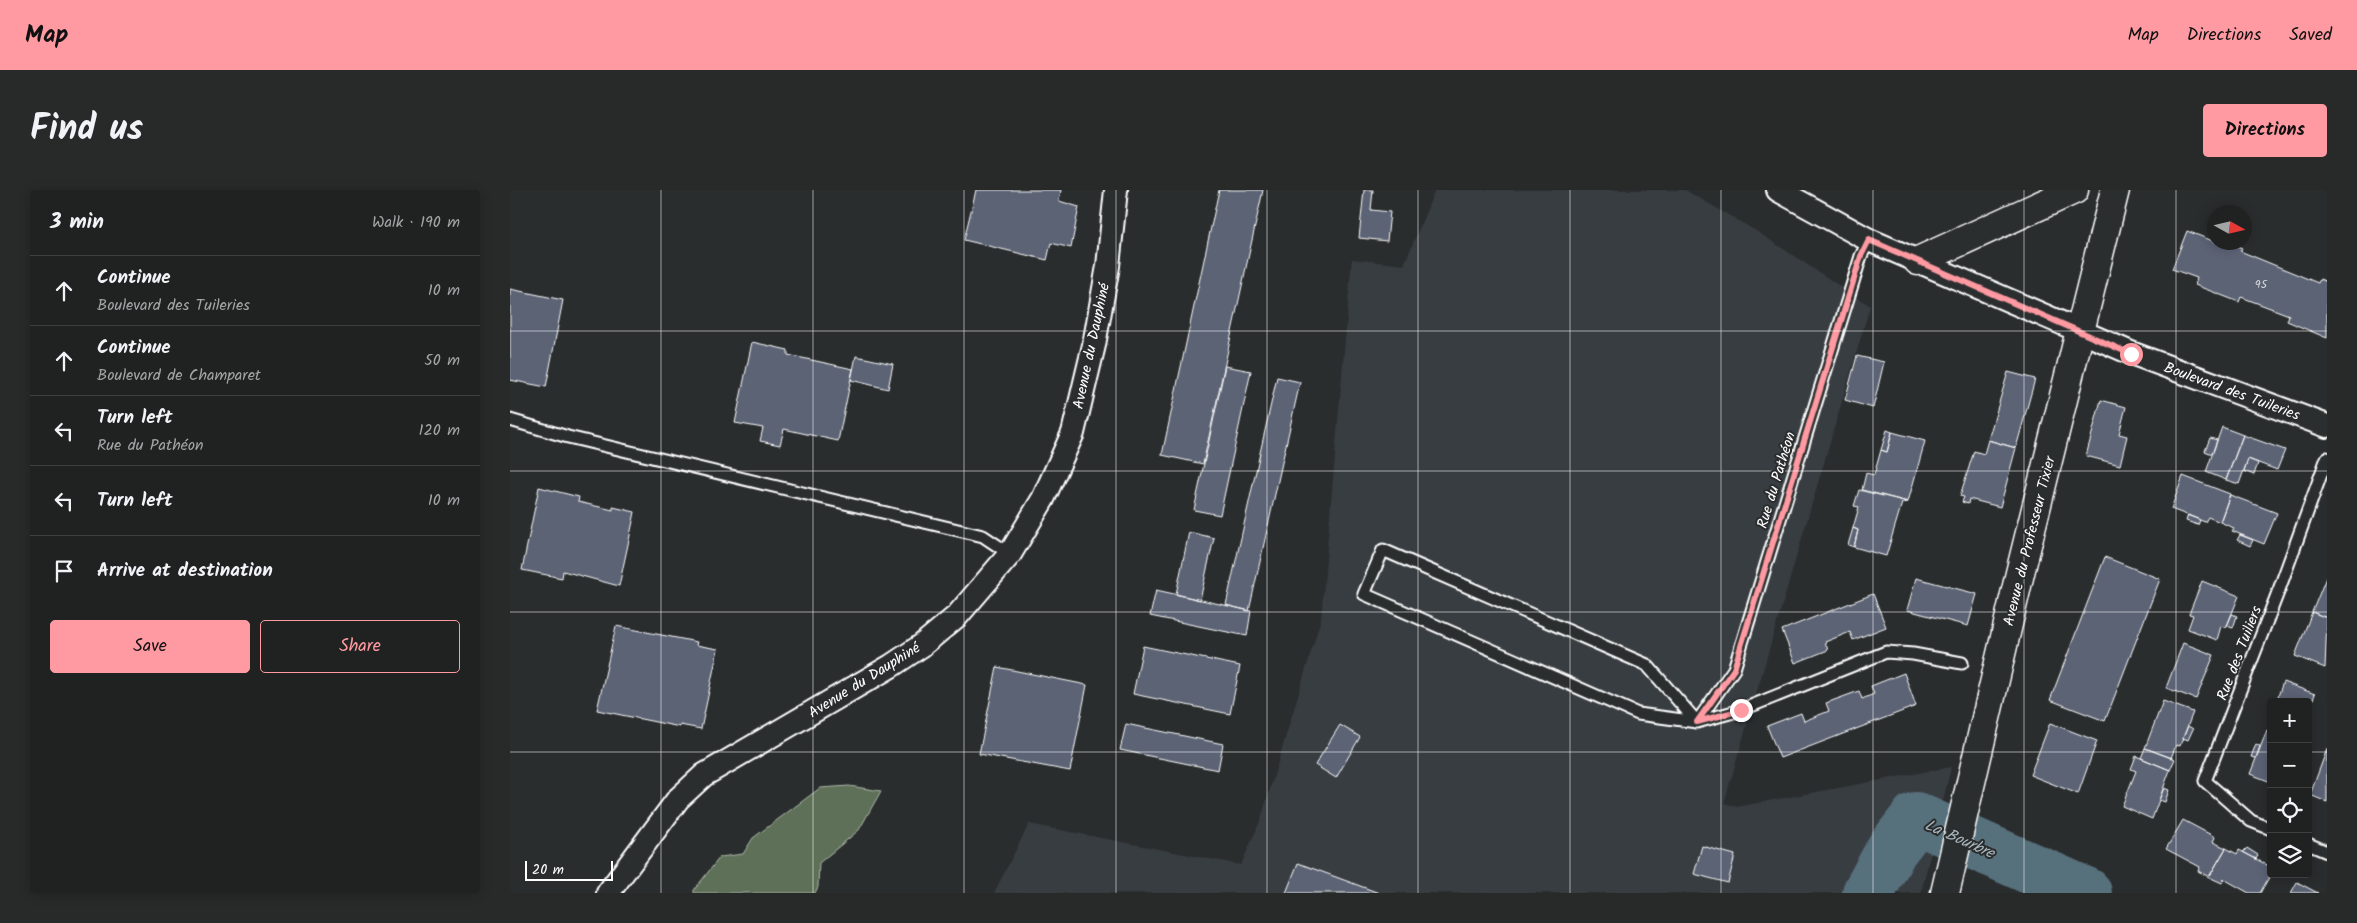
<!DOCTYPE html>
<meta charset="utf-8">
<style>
:root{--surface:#202222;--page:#282a2a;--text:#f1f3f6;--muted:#a2a4a5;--line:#3d3f40;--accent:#ff9aa2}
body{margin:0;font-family:Kalam,sans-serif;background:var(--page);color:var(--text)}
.controls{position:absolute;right:15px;bottom:15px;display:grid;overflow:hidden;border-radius:5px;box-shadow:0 2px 12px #0003}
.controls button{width:45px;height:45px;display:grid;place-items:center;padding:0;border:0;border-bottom:1px solid var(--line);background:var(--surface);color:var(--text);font:25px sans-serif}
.compass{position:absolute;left:1697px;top:15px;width:45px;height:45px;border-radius:50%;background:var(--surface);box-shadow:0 2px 12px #0003;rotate:98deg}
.scale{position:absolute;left:15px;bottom:12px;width:88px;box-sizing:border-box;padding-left:5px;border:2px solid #fff;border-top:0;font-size:14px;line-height:18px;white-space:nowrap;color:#fff;-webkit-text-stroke:4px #2a2d2e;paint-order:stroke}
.stop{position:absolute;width:15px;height:15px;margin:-11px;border:4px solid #ff9aa2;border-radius:50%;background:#fff}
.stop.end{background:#ff9aa2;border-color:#fff;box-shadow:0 1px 5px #0008}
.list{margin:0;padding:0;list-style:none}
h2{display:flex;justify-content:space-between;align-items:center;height:65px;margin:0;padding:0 20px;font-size:21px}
h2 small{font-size:16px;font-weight:400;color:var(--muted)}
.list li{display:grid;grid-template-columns:32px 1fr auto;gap:15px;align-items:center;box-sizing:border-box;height:70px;padding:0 20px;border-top:1px solid var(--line)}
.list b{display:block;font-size:19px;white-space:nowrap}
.list p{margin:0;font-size:16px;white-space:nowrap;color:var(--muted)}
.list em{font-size:16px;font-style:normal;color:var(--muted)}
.actions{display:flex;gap:10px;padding:15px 20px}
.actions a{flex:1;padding:11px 0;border:1px solid var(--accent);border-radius:5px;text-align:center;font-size:18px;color:var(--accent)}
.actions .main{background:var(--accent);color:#111}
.icon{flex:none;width:28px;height:28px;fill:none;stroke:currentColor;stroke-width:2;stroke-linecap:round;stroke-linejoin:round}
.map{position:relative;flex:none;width:1817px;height:703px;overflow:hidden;border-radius:5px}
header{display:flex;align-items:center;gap:30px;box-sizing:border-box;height:70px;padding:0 25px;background:var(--accent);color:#111}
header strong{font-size:24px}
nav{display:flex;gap:28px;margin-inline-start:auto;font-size:18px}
.intro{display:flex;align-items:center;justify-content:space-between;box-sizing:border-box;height:120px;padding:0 30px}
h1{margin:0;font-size:35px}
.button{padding:12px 22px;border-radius:5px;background:var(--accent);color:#111;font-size:18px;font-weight:700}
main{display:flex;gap:30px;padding:0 30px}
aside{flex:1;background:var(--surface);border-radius:5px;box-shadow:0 2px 12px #0003}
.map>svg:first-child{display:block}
.built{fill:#393e43}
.green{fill:#5e7059;stroke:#aeb8ac}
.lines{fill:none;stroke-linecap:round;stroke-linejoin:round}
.river{stroke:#576f7b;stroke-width:52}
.building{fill:#5b6475;stroke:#fff}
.service-casing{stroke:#fff;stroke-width:15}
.minor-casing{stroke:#fff;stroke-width:26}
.secondary-casing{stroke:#fff;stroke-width:31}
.service{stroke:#2a2d2e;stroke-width:11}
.minor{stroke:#2a2d2e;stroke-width:22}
.secondary{stroke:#2a2d2e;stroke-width:28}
.route{stroke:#ff9aa2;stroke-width:6}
.grid{fill:none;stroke:#fff;stroke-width:1;stroke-opacity:0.55}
.labels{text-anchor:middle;stroke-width:4;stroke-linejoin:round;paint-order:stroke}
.number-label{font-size:12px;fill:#d6d8dc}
.street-label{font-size:15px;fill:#fff;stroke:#2a2d2e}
.water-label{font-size:16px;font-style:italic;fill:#abb7bd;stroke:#2a2d2e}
</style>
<header>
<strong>Map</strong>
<nav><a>Map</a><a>Directions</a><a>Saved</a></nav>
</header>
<div class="intro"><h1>Find us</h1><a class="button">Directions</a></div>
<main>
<aside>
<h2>3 min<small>Walk · 190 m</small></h2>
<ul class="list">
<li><svg class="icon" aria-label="ahead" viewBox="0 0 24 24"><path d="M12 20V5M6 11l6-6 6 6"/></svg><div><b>Continue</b><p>Boulevard des Tuileries</p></div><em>10 m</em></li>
<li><svg class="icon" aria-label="ahead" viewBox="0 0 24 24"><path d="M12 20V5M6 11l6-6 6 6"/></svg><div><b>Continue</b><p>Boulevard de Champaret</p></div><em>50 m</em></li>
<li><svg class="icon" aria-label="left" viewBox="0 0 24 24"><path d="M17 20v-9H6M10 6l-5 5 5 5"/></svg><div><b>Turn left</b><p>Rue du Pathéon</p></div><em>120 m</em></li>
<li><svg class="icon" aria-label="left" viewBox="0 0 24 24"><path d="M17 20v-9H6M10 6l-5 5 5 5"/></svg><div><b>Turn left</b></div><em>10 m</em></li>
<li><svg class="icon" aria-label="arrive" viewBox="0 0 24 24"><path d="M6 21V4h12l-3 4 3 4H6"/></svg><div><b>Arrive at destination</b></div></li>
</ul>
<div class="actions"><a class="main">Save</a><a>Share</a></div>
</aside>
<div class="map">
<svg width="1817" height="703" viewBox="0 0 1817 703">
<rect width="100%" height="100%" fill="#2a2d2e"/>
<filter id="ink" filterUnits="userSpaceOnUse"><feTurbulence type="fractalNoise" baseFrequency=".02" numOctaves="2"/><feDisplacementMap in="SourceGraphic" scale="10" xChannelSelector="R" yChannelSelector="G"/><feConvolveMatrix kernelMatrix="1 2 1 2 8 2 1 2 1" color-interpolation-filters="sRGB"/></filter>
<g filter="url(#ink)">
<path class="built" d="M925 0H1175L1246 41 1360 116 1214 613 1226 617 1441 577 1411 703H484L519 634 731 675 751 629 811 429 842 69 894 75Z"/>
<path class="green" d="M339 596 371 601 349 640 309 673 308 697 305 703H184V700L210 667 233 664 243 648 310 598Z"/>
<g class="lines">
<path class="river" d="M1358 703 1382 659 1406 628 1576 703"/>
</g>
<path class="building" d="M466 0H551L549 11 569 17 561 58 541 53 537 70 454 50Z
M709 0H753L693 274 652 265Z
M854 0H863L861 20 880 22 877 51 849 48Z
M1677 41 1703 51 1704 48V52H1717L1732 58 1730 61 1808 93 1810 89 1817 92V148L1777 131 1779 125 1731 107 1729 112 1685 95 1687 88 1662 79Z
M0 99 53 110 36 197 0 190Z
M242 152 278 160V165L343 179 328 251 274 239 270 255 250 251 253 238 225 233Z
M346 166 383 174 378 199 341 190Z
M1347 166 1374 172 1363 218 1335 210Z
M715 176 741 181 710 325 684 320Z
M1498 182 1525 189 1506 258 1478 250Z
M767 187 790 192 739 421 716 415Z
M1591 210 1616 217 1609 244 1617 246 1610 275 1576 266Z
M1712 237 1733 245 1716 290 1696 282Z
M1377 240 1382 242 1377 262 1371 260Z
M1382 242 1415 251 1398 312 1352 300 1356 283 1364 285 1371 260 1377 262Z
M1733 245 1775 260 1767 280 1738 269 1729 294 1716 290Z
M1700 248 1707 250 1702 264 1695 261Z
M1478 250 1506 258 1490 317 1459 309 1458 314 1452 312 1454 307 1450 306 1464 261 1474 264Z
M1738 269 1748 273 1744 285 1734 281Z
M1673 286 1720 304 1710 332 1698 327 1695 332 1661 319Z
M29 297 69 307 68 312 103 320V317L125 322 109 396 53 381 52 388 12 380Z
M1349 300 1398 312 1392 313 1376 366 1344 357 1348 340 1343 338 1349 317 1344 316Z
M1720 305 1767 323 1754 354 1722 341 1724 338 1710 332Z
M1678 325 1690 330 1688 335 1676 331Z
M1343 338 1348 340 1344 357 1338 355Z
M679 342 704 348 690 410 666 404Z
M1730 345 1743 350 1740 356 1727 350Z
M1595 367 1650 389 1595 531 1540 510Z
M1817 385V428L1802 422Z
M1406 388 1467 404 1458 436 1397 420Z
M1692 391 1729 406 1716 438 1711 436 1707 450 1678 439 1683 425 1679 424Z
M646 400 741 421 737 446 640 426Z
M1363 404 1376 437 1343 450 1340 442 1315 452 1318 460 1285 473 1272 440Z
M1802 422 1817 428 1815 478 1785 466Z
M1722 424 1727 426 1723 438 1717 436Z
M106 436 187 452 186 455 208 459 191 539 170 535V537L87 520Z
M1673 453 1704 465 1686 509 1656 498Z
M633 456 730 476 720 524 623 504Z
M487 477 577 495 560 581 469 564Z
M1394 483 1406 516 1270 568 1257 536 1291 523 1294 531 1319 521 1316 513 1349 501 1352 509 1364 504 1361 496Z
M1773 492 1805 504 1798 523V512H1766Z
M1653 511 1683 522 1670 556 1666 555 1661 568 1635 558Z
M1540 533 1587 551 1568 604 1520 585Z
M616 534 713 554 708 580 610 560Z
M830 535 850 547 826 588 805 575Z
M1678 536 1683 539 1678 550 1673 548Z
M1757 540 1761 542V592L1740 584Z
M1746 554 1750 556 1746 568 1741 567Z
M1635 558 1665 569 1660 580 1631 568Z
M1817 559V612L1800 605Z
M1626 566 1660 580 1642 629 1612 616 1626 581 1621 579Z
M1654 598 1659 600 1655 612 1649 610Z
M1673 630 1705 647 1703 652 1716 658 1699 687 1688 681 1690 677 1656 659Z
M1192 656 1225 665 1218 693 1184 684Z
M1716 658 1727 664 1729 660 1761 677V684L1750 703H1739L1714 689 1712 693 1699 687Z
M1737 658 1748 665 1746 669 1733 662Z
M788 673 869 703H776Z
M1787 692 1804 701 1808 703H1781Z"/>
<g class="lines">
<g class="service-casing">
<path id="service" d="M0 230 58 247 473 346 500 364
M1187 532 1137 475 873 360 854 404 1128 524 1187 532 1231 520 1376 462 1403 464 1452 473
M1187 532 1224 479 1351 66 1359 50
M1761 639 1741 631 1695 591 1770 397 1817 268
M1798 654 1817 662"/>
</g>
<g class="minor-casing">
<path id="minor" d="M1268 0 1359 50 1621 163 1817 236
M98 703 168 609 194 585 381 476 411 456 447 426 500 364 533 309 563 243 584 155 598 76 606 0"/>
</g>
<g class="secondary-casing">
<path id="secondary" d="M1408 71 1564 0
M1435 703 1510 383 1605 0"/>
</g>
<use href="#service" class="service"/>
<use href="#minor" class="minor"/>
<use href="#secondary" class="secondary"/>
</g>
</g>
<g class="lines" filter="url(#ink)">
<path class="route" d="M1231 520 1187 532 1224 479 1351 66 1359 50 1621 164"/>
</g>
<path class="grid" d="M151 0V703M303 0V703M454 0V703M606 0V703M757 0V703M908 0V703M1060 0V703M1211 0V703M1363 0V703M1514 0V703M1666 0V703M0 141H1817M0 281H1817M0 422H1817M0 562H1761M1798 562H1817"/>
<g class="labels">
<g class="number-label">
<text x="1751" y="98">95</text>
</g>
<g class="street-label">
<text transform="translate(581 156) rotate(-78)" y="5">Avenue du Dauphiné</text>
<text transform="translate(1722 201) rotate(20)" y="5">Boulevard des Tuileries</text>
<text transform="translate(1266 290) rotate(-73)" y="5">Rue du Pathéon</text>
<text transform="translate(1519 351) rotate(-76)" y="5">Avenue du Professeur Tixier</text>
<text transform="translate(1729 463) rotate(-69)" y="5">Rue des Tuiliers</text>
<text transform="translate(354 490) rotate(-32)" y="5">Avenue du Dauphiné</text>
</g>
<g class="water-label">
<text transform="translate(1450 648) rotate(24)" y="6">La Bourbre</text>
</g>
</g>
</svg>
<div class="controls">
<button>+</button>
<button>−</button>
<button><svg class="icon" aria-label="locate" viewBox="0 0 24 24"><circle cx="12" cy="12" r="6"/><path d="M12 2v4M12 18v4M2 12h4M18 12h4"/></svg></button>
<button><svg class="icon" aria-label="layers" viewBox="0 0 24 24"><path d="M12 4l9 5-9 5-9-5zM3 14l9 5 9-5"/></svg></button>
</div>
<svg class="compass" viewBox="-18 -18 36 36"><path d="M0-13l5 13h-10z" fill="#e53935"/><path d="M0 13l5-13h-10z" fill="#a2a4a5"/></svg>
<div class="scale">20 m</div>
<div class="stop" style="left:1621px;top:164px"></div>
<div class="stop end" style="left:1231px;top:520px"></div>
</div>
</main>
